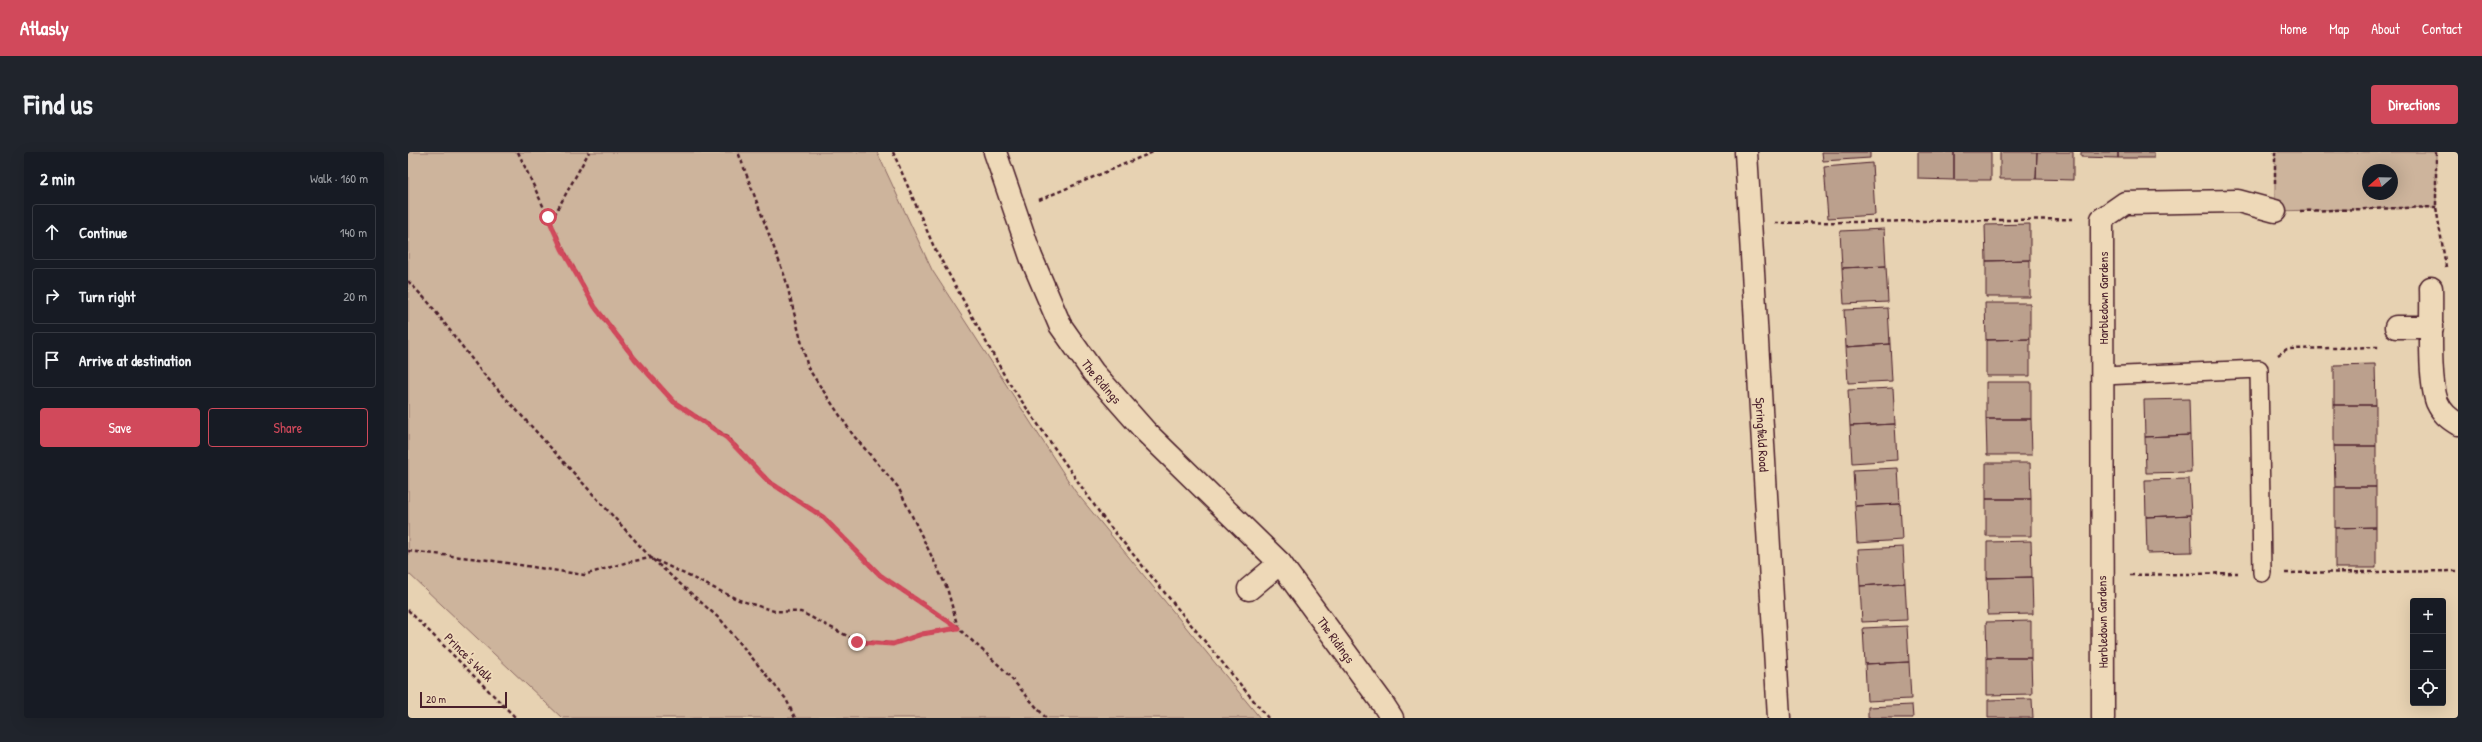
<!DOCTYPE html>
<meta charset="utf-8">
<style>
:root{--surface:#171b24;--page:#20242c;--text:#f1f3f6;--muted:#9ea1a6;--line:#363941;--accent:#d1495b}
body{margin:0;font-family:"Patrick Hand",sans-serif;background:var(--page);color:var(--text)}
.controls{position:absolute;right:12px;bottom:12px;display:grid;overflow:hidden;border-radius:4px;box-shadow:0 4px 16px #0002}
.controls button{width:36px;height:36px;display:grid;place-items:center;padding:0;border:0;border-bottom:1px solid var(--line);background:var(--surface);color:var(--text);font:20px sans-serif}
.compass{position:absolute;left:1954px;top:12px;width:36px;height:36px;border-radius:50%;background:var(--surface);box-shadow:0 4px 16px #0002;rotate:250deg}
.scale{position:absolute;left:12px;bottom:10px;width:87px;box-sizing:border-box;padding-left:4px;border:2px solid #4a1f2b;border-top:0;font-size:11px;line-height:14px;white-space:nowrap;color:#4a1f2b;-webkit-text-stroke:3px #eed9b8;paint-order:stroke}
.stop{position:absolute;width:12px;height:12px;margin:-9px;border:3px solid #d1495b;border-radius:50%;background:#fff}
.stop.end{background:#d1495b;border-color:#fff;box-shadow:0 1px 4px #0008}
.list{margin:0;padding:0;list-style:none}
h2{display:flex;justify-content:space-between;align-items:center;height:52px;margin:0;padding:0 16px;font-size:17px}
h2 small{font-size:13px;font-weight:400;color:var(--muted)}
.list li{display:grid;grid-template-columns:26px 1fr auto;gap:12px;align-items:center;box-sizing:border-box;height:56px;margin:0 8px 8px;padding:0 8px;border:1px solid var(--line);border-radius:4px}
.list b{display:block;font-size:15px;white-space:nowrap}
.list em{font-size:13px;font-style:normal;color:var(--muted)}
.actions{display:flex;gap:8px;padding:12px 16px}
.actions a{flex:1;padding:9px 0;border:1px solid var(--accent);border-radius:4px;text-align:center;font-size:14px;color:var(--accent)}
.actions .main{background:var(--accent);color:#fff}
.icon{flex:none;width:22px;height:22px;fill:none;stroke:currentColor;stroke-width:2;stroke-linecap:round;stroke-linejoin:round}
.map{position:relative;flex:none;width:2050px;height:566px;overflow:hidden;border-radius:4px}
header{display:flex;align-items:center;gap:24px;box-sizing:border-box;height:56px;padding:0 20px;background:var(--accent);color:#fff}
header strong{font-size:19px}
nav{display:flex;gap:22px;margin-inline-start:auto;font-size:14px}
.intro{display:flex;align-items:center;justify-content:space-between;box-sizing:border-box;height:96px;padding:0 24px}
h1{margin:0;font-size:28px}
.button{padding:10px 18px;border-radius:4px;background:var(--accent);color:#fff;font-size:14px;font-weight:700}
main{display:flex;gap:24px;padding:0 24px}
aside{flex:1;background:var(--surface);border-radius:4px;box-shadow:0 4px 16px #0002}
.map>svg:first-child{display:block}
.green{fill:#cdb49c;stroke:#8c6a64;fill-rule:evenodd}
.building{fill:#bba08d;stroke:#4a1f2b}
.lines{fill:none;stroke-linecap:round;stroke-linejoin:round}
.service-casing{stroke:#4a1f2b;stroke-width:20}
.minor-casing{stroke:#4a1f2b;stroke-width:25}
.tertiary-casing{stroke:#4a1f2b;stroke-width:25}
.path{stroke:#4a1f2b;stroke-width:2.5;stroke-dasharray:4 3;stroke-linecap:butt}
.service{stroke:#eed9b8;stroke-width:17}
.minor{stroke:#eed9b8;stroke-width:22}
.tertiary{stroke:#eed9b8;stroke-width:22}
.route{stroke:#d1495b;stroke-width:5}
.labels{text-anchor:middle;stroke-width:4;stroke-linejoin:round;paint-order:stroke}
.street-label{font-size:13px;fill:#4a1f2b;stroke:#eed9b8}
</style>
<header>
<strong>Atlasly</strong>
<nav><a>Home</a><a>Map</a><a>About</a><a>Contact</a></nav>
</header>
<div class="intro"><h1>Find us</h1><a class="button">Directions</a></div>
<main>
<aside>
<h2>2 min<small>Walk · 160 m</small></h2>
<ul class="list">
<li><svg class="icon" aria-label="ahead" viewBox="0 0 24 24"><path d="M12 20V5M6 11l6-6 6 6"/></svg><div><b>Continue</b></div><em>140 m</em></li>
<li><svg class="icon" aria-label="right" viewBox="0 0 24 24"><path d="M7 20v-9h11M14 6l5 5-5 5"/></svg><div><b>Turn right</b></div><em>20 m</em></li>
<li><svg class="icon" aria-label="arrive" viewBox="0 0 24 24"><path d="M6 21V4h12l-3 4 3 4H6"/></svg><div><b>Arrive at destination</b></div></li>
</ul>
<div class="actions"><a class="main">Save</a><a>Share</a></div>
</aside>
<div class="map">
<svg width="2050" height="566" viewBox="0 0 2050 566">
<rect width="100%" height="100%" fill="#e7d2b2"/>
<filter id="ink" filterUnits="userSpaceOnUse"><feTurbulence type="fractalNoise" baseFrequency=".025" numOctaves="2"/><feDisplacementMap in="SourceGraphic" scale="8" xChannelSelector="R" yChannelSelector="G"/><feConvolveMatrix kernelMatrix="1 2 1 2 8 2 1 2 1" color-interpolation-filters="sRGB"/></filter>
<g filter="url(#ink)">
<path class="green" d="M0 0H469L524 118 667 339 852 566H154L0 421Z
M1867 0H2028V55L1867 59ZM1960 18H1984V42H1960Z"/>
<path class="building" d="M1414 0H1462V6L1415 9Z
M1510 0H1546V28L1510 27Z
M1546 0H1583V28H1546Z
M1592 0H1629L1628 27H1592Z
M1629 0H1665V28L1628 27Z
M1673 0H1710V6L1673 5Z
M1710 0H1746V6H1710Z
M1464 11 1467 63 1420 66 1416 15Z
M1622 72V108L1578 109 1577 73Z
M1476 77 1478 114 1434 116 1432 79Z
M1622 108V145H1578V109Z
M1478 114 1480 150 1436 152 1434 116Z
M1577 151H1622V187L1578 188Z
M1480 156 1482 192 1438 195 1436 158Z
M1622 187V224H1578V188Z
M1482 192 1484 229 1440 231 1438 195Z
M1967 212 1968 253H1926V213Z
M1578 230H1623V267H1578Z
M1485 236 1487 272 1442 274 1440 238Z
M1781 247 1782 283 1737 285 1736 248Z
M1926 253H1968V294H1926Z
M1578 267H1623L1624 303H1579Z
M1487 272 1489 308 1444 311 1442 274Z
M1782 283 1783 320 1738 321 1737 285Z
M1926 294H1968V335H1927Z
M1578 311H1622L1623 347H1578Z
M1490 316 1492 352 1447 354 1445 318Z
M1781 327 1783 363 1738 365 1737 328Z
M1927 335H1968V375L1927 376Z
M1578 347H1623V384H1578Z
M1492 352 1494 388 1449 391 1447 354Z
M1783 363 1784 400 1739 401 1738 365Z
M1968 375V416H1927V376Z
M1623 389 1624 425 1579 426V390Z
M1495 395 1497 431 1452 434 1450 397Z
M1624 425 1625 462 1580 463 1579 426Z
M1497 431 1499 468 1454 470 1452 434Z
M1623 469V506H1579L1578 470Z
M1499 474 1501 510 1457 512 1455 476Z
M1579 506H1623L1624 542 1579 543Z
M1501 510 1503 547 1459 549 1457 512Z
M1624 547 1625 566H1580V548Z
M1504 553 1505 566H1460V555Z"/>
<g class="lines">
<g class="service-casing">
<path id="service" d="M1695 224 1851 217 1854 421"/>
</g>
<g class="minor-casing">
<g id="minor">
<path id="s1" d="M587 0 623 105 652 173 685 220 738 280 872 411 973 549 984 566"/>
<path d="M2023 136C2024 164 2020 225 2029 250 2034 261 2040 266 2050 272"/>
<path d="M1988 175H2024"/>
<path d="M841 437 872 411"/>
<path d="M1695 566 1694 67 1717 51 1830 49 1867 59"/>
</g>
</g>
<g class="tertiary-casing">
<g id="tertiary">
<path id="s2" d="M1338 0 1371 566"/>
</g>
</g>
<path class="path" d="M110 0 155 97 187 155 227 207 266 250 319 285 360 329 415 365 472 423 550 476 594 516 638 566
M485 0 526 95 599 228 696 367 860 566
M2028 0V55L2038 115
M1867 31V0
M631 48 745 0
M1892 59 2028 55
M143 69 181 0
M1367 71 1668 67
M0 129 21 151 73 219 243 406 313 468 378 547 387 566
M1870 203 1879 197 1971 195
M0 399 80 408 176 423 220 410 243 406 331 448 366 459 393 460 449 489 485 492 514 482 550 476 539 436 490 335 445 283 400 216 377 125 330 0
M1877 421 2050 419
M1722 423 1830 421
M0 458 108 566"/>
<use href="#service" class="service"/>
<use href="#minor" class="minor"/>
<use href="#tertiary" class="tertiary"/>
</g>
</g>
<g class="lines" filter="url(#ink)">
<path class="route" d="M140 65 154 97 187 155 227 207 266 250 319 286 360 329 415 365 472 423 550 476 514 482 485 492 449 490"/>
</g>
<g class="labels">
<g class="street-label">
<text transform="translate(1695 146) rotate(-90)" y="5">Harbledown Gardens</text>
<text dy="5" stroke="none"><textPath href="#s1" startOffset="255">The Ridings</textPath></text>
<text dy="5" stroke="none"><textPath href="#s2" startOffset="283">Springfield Road</textPath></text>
<text transform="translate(1694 470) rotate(-91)" y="5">Harbledown Gardens</text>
<text dy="5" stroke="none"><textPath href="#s1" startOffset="605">The Ridings</textPath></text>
<text transform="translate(61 505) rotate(45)" y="5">Prince's Walk</text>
</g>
</g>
</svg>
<div class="controls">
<button>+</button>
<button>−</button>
<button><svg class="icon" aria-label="locate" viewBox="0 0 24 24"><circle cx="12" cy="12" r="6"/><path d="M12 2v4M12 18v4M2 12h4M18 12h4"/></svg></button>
</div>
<svg class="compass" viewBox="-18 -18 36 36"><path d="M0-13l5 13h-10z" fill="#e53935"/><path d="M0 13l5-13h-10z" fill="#9ea1a6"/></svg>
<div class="scale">20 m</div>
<div class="stop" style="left:140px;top:65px"></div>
<div class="stop end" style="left:449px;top:490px"></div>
</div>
</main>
